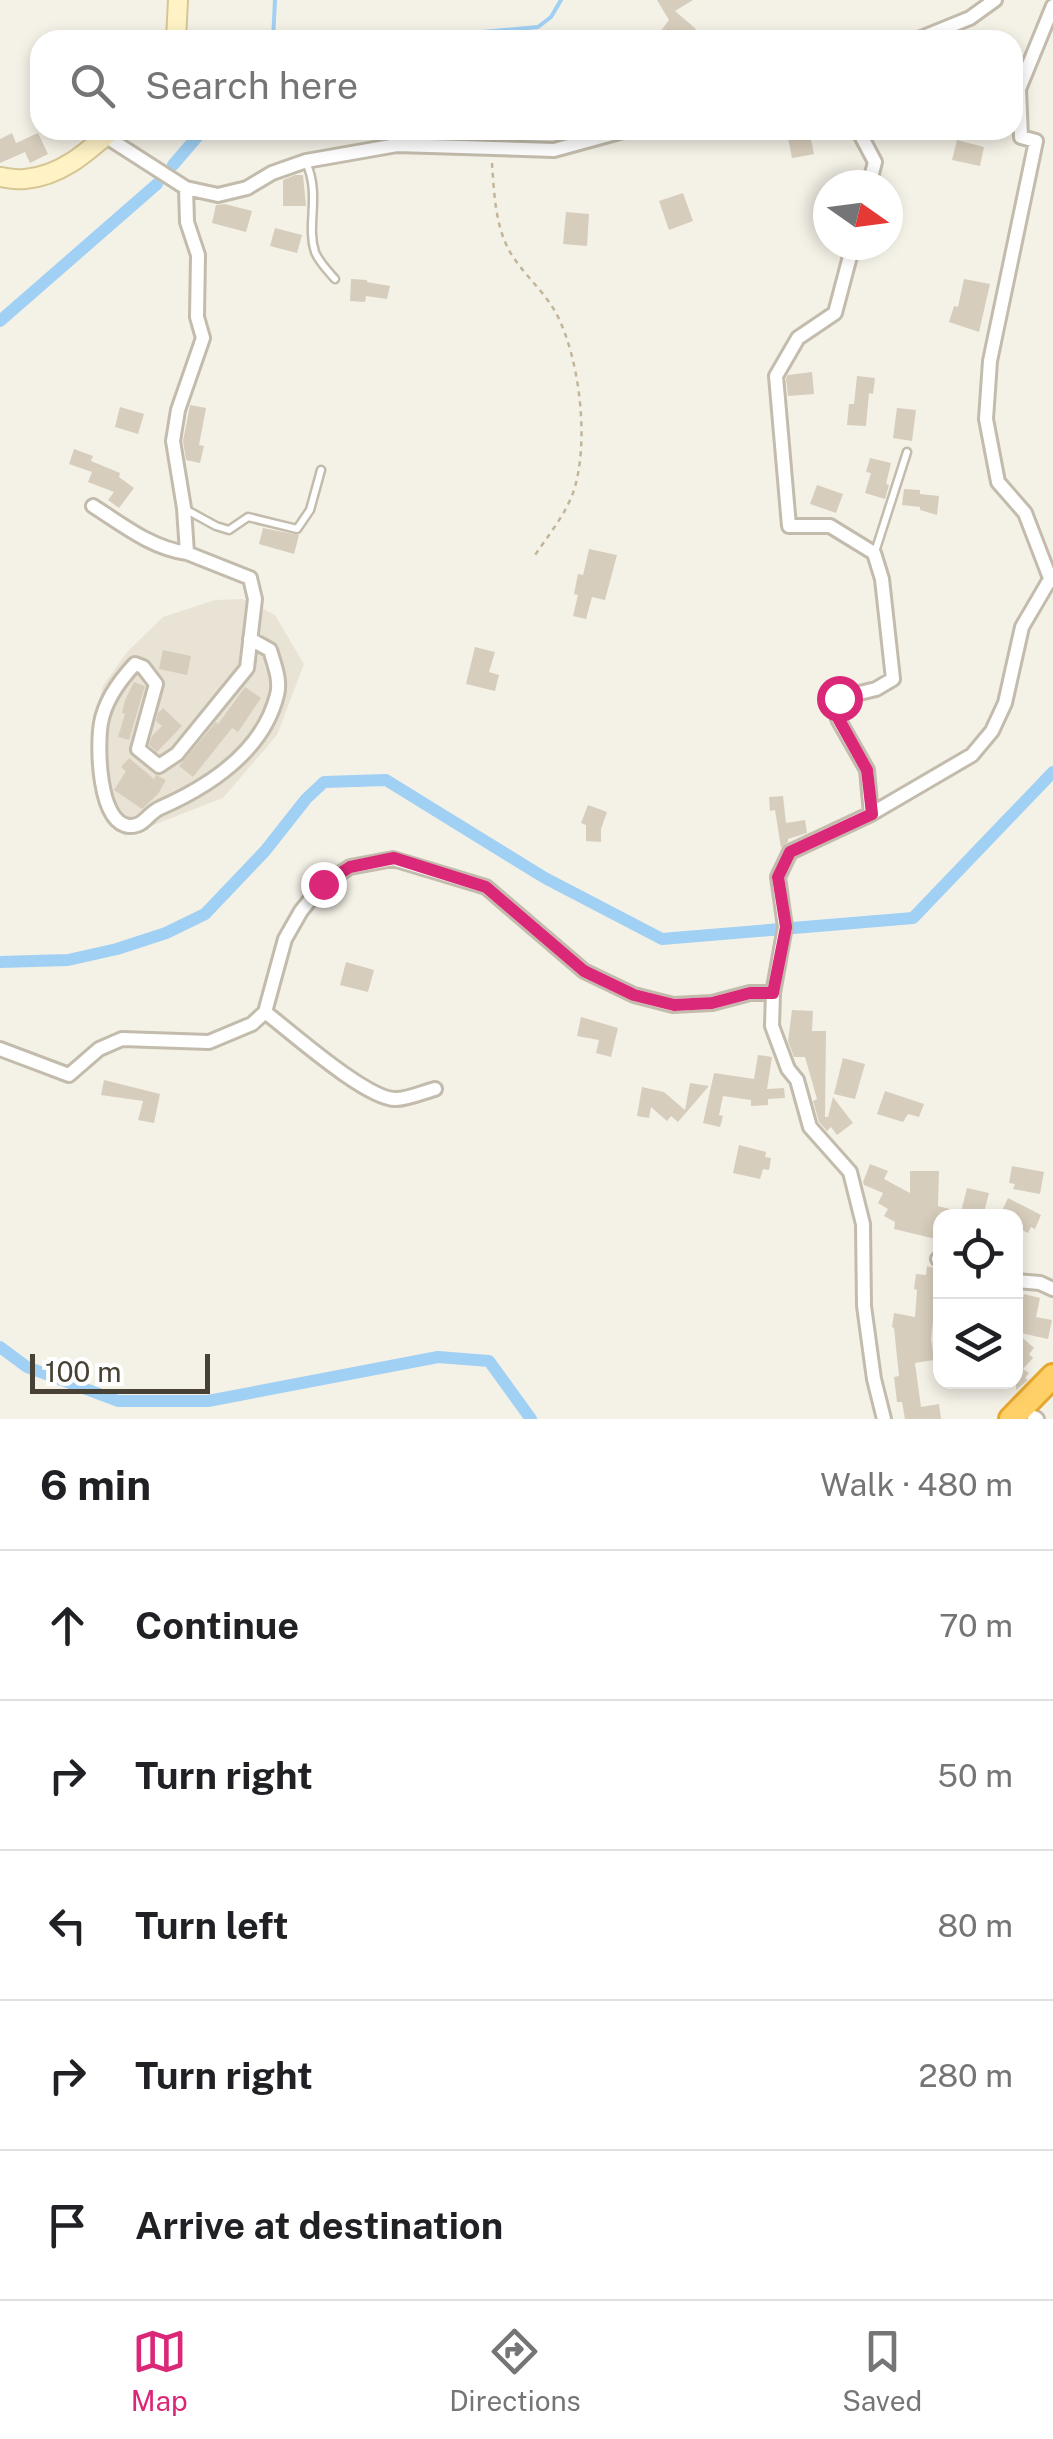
<!DOCTYPE html>
<meta charset="utf-8">
<style>
:root{--surface:#fff;--page:#f2f2f2;--text:#202124;--muted:#757577;--line:#e0e0e0;--accent:#db2777}
body{margin:0;font-family:"Public Sans",sans-serif;background:var(--page);color:var(--text)}
.controls{position:absolute;right:30px;bottom:30px;display:grid;overflow:hidden;border-radius:20px;box-shadow:0 5px 15px #0003}
.controls button{width:90px;height:90px;display:grid;place-items:center;padding:0;border:0;border-bottom:2px solid var(--line);background:var(--surface);color:var(--text);font:50px sans-serif}
.compass{position:absolute;left:813px;top:170px;width:90px;height:90px;border-radius:50%;background:var(--surface);box-shadow:0 5px 15px #0003;rotate:104deg}
.scale{position:absolute;left:30px;bottom:25px;width:180px;box-sizing:border-box;padding-left:10px;border:5px solid #484135;border-top:0;font-size:28px;line-height:35px;white-space:nowrap;color:#484135;-webkit-text-stroke:8px #fff;paint-order:stroke}
.stop{position:absolute;width:30px;height:30px;margin:-22px;border:8px solid #db2777;border-radius:50%;background:#fff}
.stop.end{background:#db2777;border-color:#fff;box-shadow:0 2px 10px #0008}
.list{margin:0;padding:0;list-style:none}
h2{display:flex;justify-content:space-between;align-items:center;height:130px;margin:0;padding:0 40px;font-size:42px}
h2 small{font-size:32px;font-weight:400;color:var(--muted)}
.list li{display:grid;grid-template-columns:65px 1fr auto;gap:30px;align-items:center;box-sizing:border-box;height:150px;padding:0 40px;border-top:2px solid var(--line)}
.list b{display:block;font-size:38px;white-space:nowrap}
.list em{font-size:32px;font-style:normal;color:var(--muted)}
.icon{flex:none;width:55px;height:55px;fill:none;stroke:currentColor;stroke-width:2;stroke-linecap:round;stroke-linejoin:round}
.map{position:relative;flex:none;width:1053px;height:1419px;overflow:hidden}
.search{position:absolute;background:var(--surface);box-shadow:0 5px 15px #0003;left:30px;right:30px;top:30px;height:110px;display:flex;align-items:center;gap:25px;box-sizing:border-box;padding:0 35px;border-radius:30px;color:var(--muted);font-size:38px}
.sheet{height:880px;background:var(--surface)}
nav{display:flex;justify-content:space-around;align-items:center;box-sizing:border-box;height:140px;border-top:2px solid var(--line);background:var(--surface);font-size:28px;color:var(--muted)}
nav a{display:grid;justify-items:center;gap:5px}
nav .on{color:var(--accent)}
.map>svg:first-child{display:block}
.residential{fill:#e9e3d5}
.lines{fill:none;stroke-linecap:round;stroke-linejoin:round}
.stream{stroke:#a0d0f4;stroke-width:4}
.canal{stroke:#a0d0f4;stroke-width:12}
.building{fill:#d7cdbc}
.lane-casing{stroke:#c3bcac;stroke-width:11}
.street-casing{stroke:#c3bcac;stroke-width:18}
.secondary-casing{stroke:#d7c694;stroke-width:22}
.highway-casing{stroke:#e6a72f;stroke-width:28}
.path{stroke:#c3b599;stroke-width:2.5;stroke-dasharray:5 5;stroke-linecap:butt}
.lane{stroke:#fff;stroke-width:6}
.street{stroke:#fff;stroke-width:12}
.secondary{stroke:#fff3c6;stroke-width:18}
.highway{stroke:#ffd067;stroke-width:22}
.route{stroke:#db2777;stroke-width:12}
</style>
<div class="map">
<svg width="1053" height="1419" viewBox="0 0 1053 1419">
<rect width="100%" height="100%" fill="#f4f1e7"/>
<path class="residential" d="M243 599 275 615 304 664 277 735 223 798 125 836 102 810 93 768V724L103 686 127 652 163 617 215 600Z"/>
<g class="lines">
<path class="stream" d="M273 40 275 0
M432 40 438 36 538 27 551 17 561 0"/>
<path class="canal" d="M173 165 203 130
M0 321 157 184
M0 962 68 960 117 949 166 933 205 914 265 851 306 799 324 782 386 780 545 878 662 939 913 918 1053 772
M0 1347 27 1367 118 1401H208L438 1357 489 1361 531 1419"/>
</g>
<path class="building" d="M657 0H693L675 11 696 29 686 40H669L660 32 669 20Z
M802 130H809L814 154 792 158 787 133Z
M12 133 16 143 38 133 48 154 30 163 25 152 0 163V139Z
M957 140 984 147 980 166 952 160Z
M295 175H303L306 206H283V180Z
M683 193 693 221 669 230 659 201Z
M225 204 252 211 246 232 212 223 216 205Z
M566 212 589 214 587 246 563 244Z
M275 228 302 235 297 253 270 246Z
M351 279 367 280V282L390 286 387 299 366 296 365 302 350 301Z
M964 279 990 284 979 332 949 322 954 306 958 307Z
M812 372 814 394 788 396 786 378 788 375Z
M857 376 875 378 873 394 869 393 866 426 847 425 849 404H854Z
M190 405 206 408 199 445 204 446 200 463 186 460 183 441Z
M120 407 144 414 138 434 115 427Z
M897 408 916 410 912 441 893 438Z
M74 449 93 456 91 461 120 473 119 477 134 488 119 508 108 500 114 492 88 482 92 472 69 464Z
M870 458 891 463 886 484 889 485 885 499 865 493 871 473 866 472Z
M817 485 843 494 836 513 810 504Z
M904 489 920 490V494L939 496 937 515 920 510V507L902 505Z
M263 528 299 535 294 554 259 544Z
M589 549 617 555 605 600 592 597 586 619 573 616 578 595 574 594 578 574 583 575Z
M475 647 495 652 489 672 499 675 495 691 466 684Z
M163 650 191 656 187 675 159 669Z
M134 682 145 686 129 740 118 737 125 714 122 713 125 700Z
M245 687 261 698 238 732 232 728 193 777 179 766 216 722 218 724Z
M163 708 182 726 157 752 149 745 152 736 162 726 156 721 158 713Z
M129 758 154 779 156 775 166 780 158 794 142 809 114 790 126 771 121 767Z
M783 796 786 823 805 820 807 833 788 839V842L781 848 775 810 770 811 769 797Z
M588 805 607 812 601 829V842L586 841V825L581 823Z
M346 962 374 970 368 992 340 985Z
M792 1010 813 1011 812 1031H826L825 1117H828L833 1097 853 1123 837 1135 831 1127 827 1131 819 1122 813 1101 817 1099 805 1057H794L788 1041Z
M581 1017 618 1028 611 1057 596 1053 599 1040 577 1036Z
M758 1055 772 1057 767 1089 784 1088 785 1098 768 1099V1105L751 1106V1100L723 1096 719 1115 723 1116 720 1127 703 1123 714 1073 754 1079Z
M843 1058 865 1064 855 1099 834 1094Z
M104 1080 160 1094 154 1123 138 1120 143 1101 101 1095Z
M690 1083 709 1086 678 1122 671 1116 667 1121 651 1107 649 1118 637 1116 642 1087 664 1092 685 1110Z
M885 1091 924 1104 919 1117 908 1114 903 1122 877 1114Z
M739 1145 766 1152 765 1157 771 1158 769 1170 763 1169 760 1179 733 1173Z
M870 1164 888 1171 884 1179 910 1193V1171H939L938 1206 961 1212 967 1188 989 1193 983 1216H940V1240L894 1229 895 1222 884 1216 888 1209 878 1203 883 1193 864 1185 863 1182Z
M1012 1166 1044 1172 1040 1194 1013 1189 1015 1184 1009 1183Z
M1008 1198 1041 1215 1035 1229 1031 1227 1028 1233 1018 1228 1020 1223 1016 1220V1216H1008L1001 1213Z
M927 1266 940 1270V1321L933 1320 931 1339 934 1360 915 1363 921 1407 939 1404 941 1419H905L902 1402H897L894 1377 899 1376 894 1328 892 1327 894 1313 915 1317 917 1290 914 1289 916 1274 926 1275Z
M1024 1294 1040 1298 1036 1317 1052 1320 1048 1339 1016 1332V1316L1019 1317Z
M1016 1332 1034 1348 1029 1354 1033 1358 1023 1369 1029 1373 1025 1378 1028 1380 1016 1390Z"/>
<g class="lines">
<g class="lane-casing">
<path id="lane" d="M306 162C321 195 306 225 315 252 319 262 328 271 335 279
M185 509 216 526 229 530 248 517 297 529 310 510 321 470
M875 552 907 452"/>
</g>
<g class="street-casing">
<path id="street" d="M1053 6 1019 89 1021 137 1036 141 990 361 986 419 998 482 1025 513 1050 578 1053 581
M916 40 970 18 995 0
M858 130 875 162 869 185
M105 136 186 188 218 195 247 188 272 173 306 161 397 145 554 150 627 130
M186 188 187 222 198 255 197 317 203 338 178 410 173 441 184 508 187 553 250 578 255 599 247 668 177 754 159 766 138 749 156 684 143 667 135 664C120 680 105 700 101 723 97 745 98 823 129 826 144 827 148 813 160 808 210 786 263 751 277 695 281 680 274 664 270 650L250 639
M853 245 835 313 798 338 776 376 789 526H830L874 553 882 579 893 679 876 689 839 698 838 719 867 770 871 814 790 852 778 877 785 927 773 993 772 1026 788 1069 797 1080 810 1127 850 1172 863 1224 864 1306 874 1379 884 1419
M93 506C123 525 151 548 187 553
M871 814 972 755 992 731 1005 703 1022 627 1053 574
M265 1012C290 1031 367 1100 396 1099 408 1099 423 1092 435 1089
M0 1049 69 1075 99 1049 122 1039 209 1042 252 1024 265 1012 285 939 301 911 323 884 350 867 393 859 486 887 584 971 634 995 673 1005 712 1003 750 993H773
M938 1259 940 1260
M1016 1281 1040 1283 1053 1289
M1034 1417 1037 1419"/>
</g>
<g class="secondary-casing">
<path id="secondary" d="M176 40 178 0
M0 177C8 178 17 180 25 179 61 176 87 152 112 130"/>
</g>
<g class="highway-casing">
<path id="highway" d="M1011 1419 1053 1376"/>
</g>
<path class="path" d="M492 163C494 191 495 226 510 252 523 274 544 291 556 313 580 358 590 444 573 493 564 517 547 537 533 558"/>
<use href="#lane" class="lane"/>
<use href="#street" class="street"/>
<use href="#secondary" class="secondary"/>
<use href="#highway" class="highway"/>
</g>
<g class="lines">
<path class="route" d="M323 884 350 867 394 858 486 887 584 971 634 995 674 1005 712 1003 750 993H773L786 927 778 877 790 852 872 814 867 770 838 718 839 698"/>
</g>
</svg>
<div class="controls">
<button><svg class="icon" aria-label="locate" viewBox="0 0 24 24"><circle cx="12" cy="12" r="6"/><path d="M12 2v4M12 18v4M2 12h4M18 12h4"/></svg></button>
<button><svg class="icon" aria-label="layers" viewBox="0 0 24 24"><path d="M12 4l9 5-9 5-9-5zM3 14l9 5 9-5"/></svg></button>
</div>
<svg class="compass" viewBox="-18 -18 36 36"><path d="M0-13l5 13h-10z" fill="#e53935"/><path d="M0 13l5-13h-10z" fill="#757577"/></svg>
<div class="scale">100 m</div>
<div class="stop" style="left:839px;top:698px"></div>
<div class="stop end" style="left:323px;top:884px"></div>
<div class="search"><svg class="icon" aria-label="search" viewBox="0 0 24 24"><circle cx="10" cy="10" r="6"/><path d="M15 15l6 6"/></svg>Search here</div>
</div>
<section class="sheet">
<h2>6 min<small>Walk · 480 m</small></h2>
<ul class="list">
<li><svg class="icon" aria-label="ahead" viewBox="0 0 24 24"><path d="M12 20V5M6 11l6-6 6 6"/></svg><div><b>Continue</b></div><em>70 m</em></li>
<li><svg class="icon" aria-label="right" viewBox="0 0 24 24"><path d="M7 20v-9h11M14 6l5 5-5 5"/></svg><div><b>Turn right</b></div><em>50 m</em></li>
<li><svg class="icon" aria-label="left" viewBox="0 0 24 24"><path d="M17 20v-9H6M10 6l-5 5 5 5"/></svg><div><b>Turn left</b></div><em>80 m</em></li>
<li><svg class="icon" aria-label="right" viewBox="0 0 24 24"><path d="M7 20v-9h11M14 6l5 5-5 5"/></svg><div><b>Turn right</b></div><em>280 m</em></li>
<li><svg class="icon" aria-label="arrive" viewBox="0 0 24 24"><path d="M6 21V4h12l-3 4 3 4H6"/></svg><div><b>Arrive at destination</b></div></li>
</ul>
</section>
<nav>
<a class="on"><svg class="icon" aria-label="map" viewBox="0 0 24 24"><path d="M3 6l6-2 6 2 6-2v14l-6 2-6-2-6 2zM9 4v14M15 6v14"/></svg>Map</a>
<a><svg class="icon" aria-label="directions" viewBox="0 0 24 24"><path d="M12 3l9 9-9 9-9-9zM9 14v-3h6M13 9l2 2-2 2"/></svg>Directions</a>
<a><svg class="icon" aria-label="saved" viewBox="0 0 24 24"><path d="M7 4h10v16l-5-4-5 4z"/></svg>Saved</a>
</nav>
